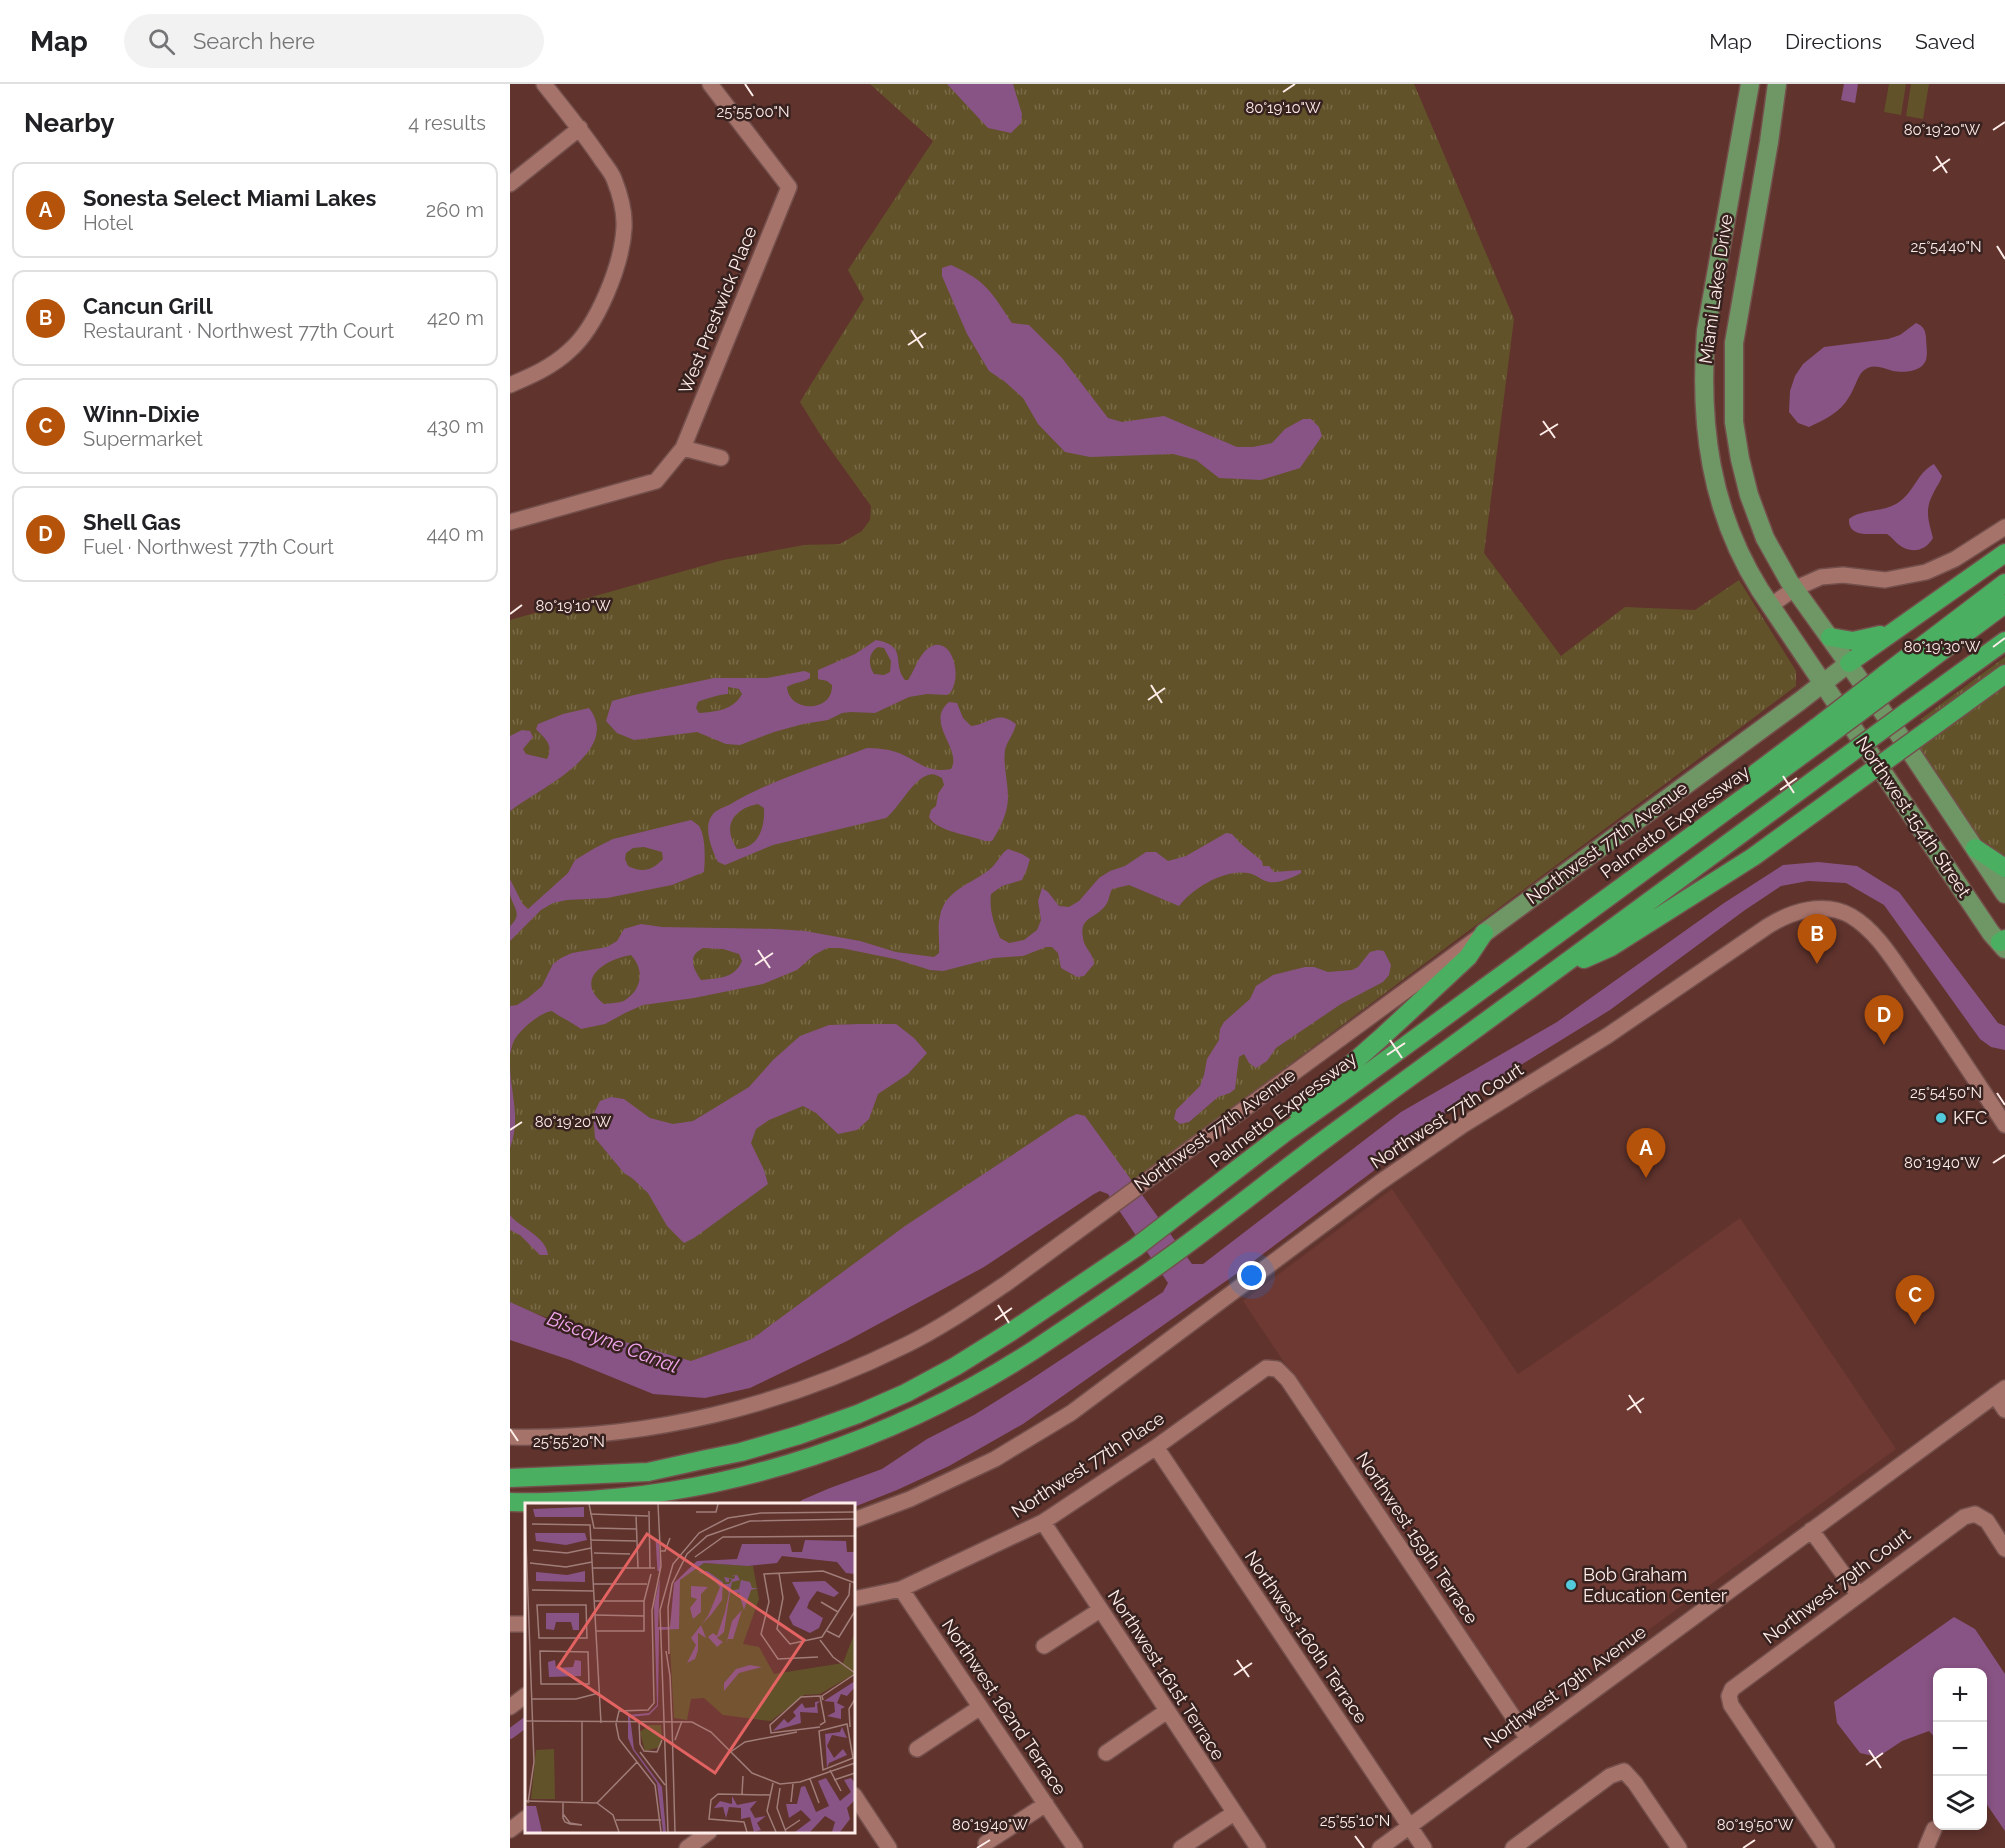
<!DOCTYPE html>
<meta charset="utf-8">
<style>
:root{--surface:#fff;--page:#f2f2f2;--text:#202124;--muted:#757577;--line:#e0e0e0;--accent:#b45309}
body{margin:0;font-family:Raleway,sans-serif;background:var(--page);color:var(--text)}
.controls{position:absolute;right:18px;bottom:18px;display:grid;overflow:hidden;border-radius:12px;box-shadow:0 3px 9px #0003}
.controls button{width:54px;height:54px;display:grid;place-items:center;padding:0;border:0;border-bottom:2px solid var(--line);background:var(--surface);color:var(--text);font:30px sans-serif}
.you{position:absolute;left:742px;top:1192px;width:21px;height:21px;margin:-15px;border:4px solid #fff;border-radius:50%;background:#1a73e8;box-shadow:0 0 0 9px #1a73e833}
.badge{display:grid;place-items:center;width:39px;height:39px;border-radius:50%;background:var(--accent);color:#fff;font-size:20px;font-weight:700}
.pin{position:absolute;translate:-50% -50px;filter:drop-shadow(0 2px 3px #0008)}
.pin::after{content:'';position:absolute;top:32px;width:21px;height:18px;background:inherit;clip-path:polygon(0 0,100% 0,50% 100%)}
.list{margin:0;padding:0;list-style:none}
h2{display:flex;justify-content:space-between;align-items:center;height:78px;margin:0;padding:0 24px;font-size:26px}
h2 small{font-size:20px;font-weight:400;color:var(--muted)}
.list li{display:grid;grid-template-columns:39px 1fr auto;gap:18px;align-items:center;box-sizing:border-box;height:96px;margin:0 12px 12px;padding:0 12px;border:2px solid var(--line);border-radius:12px}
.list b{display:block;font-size:22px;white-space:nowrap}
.list p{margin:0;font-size:20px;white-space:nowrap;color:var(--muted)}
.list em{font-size:20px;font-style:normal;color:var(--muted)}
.icon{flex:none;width:33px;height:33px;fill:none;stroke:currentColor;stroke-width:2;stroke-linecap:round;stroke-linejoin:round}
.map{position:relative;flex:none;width:1495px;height:1764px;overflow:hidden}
header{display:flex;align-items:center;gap:36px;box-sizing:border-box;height:84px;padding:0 30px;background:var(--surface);border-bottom:2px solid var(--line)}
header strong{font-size:28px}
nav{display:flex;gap:33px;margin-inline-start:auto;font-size:21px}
.search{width:420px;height:54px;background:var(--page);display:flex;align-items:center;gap:15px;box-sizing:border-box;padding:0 21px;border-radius:33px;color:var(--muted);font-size:22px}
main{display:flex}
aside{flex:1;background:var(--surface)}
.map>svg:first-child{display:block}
.built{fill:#6e3932}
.grass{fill:url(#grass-tufts)}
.pitch{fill:#625229}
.water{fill:#885485;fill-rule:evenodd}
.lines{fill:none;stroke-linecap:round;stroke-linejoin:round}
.canal{stroke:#885485;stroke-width:10}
.minor-casing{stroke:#74504c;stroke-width:18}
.major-casing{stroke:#74504c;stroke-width:21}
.highway-casing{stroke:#74504c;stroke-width:21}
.minor{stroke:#a6736b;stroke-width:15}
.major{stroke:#6f9766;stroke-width:18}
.highway{stroke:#4baf62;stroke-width:18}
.highway-bridge-casing{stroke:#74504c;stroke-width:21;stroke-linecap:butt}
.highway-bridge{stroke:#4baf62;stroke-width:18}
.ticks{fill:none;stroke:#ffedea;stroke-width:2}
.poi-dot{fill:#53cadc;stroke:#37221f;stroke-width:2}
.labels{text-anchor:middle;stroke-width:5;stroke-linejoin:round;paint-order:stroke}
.street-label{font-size:18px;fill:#ffedea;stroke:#37221f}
.poi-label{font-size:18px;fill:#ffedea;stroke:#37221f;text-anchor:start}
.water-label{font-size:20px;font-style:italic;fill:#f1a6ed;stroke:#37221f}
.inset-river{fill:none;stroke:#885485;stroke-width:3}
.inset-road{fill:none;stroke:#a07d79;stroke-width:1.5}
.view{fill:#e26362;fill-opacity:0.15;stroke:#e26362;stroke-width:3}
.inset-edge{fill:none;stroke:#ffedea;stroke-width:3}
.ticks-label{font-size:15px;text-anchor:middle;fill:#ffedea;stroke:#37221f;stroke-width:5;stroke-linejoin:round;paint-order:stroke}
</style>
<header>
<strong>Map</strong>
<div class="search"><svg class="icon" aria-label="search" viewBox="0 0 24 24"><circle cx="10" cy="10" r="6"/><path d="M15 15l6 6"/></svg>Search here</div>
<nav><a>Map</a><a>Directions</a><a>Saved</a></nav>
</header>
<main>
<aside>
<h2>Nearby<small>4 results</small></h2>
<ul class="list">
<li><span class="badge">A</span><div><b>Sonesta Select Miami Lakes</b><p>Hotel</p></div><em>260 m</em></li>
<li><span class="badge">B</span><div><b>Cancun Grill</b><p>Restaurant · Northwest 77th Court</p></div><em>420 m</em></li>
<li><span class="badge">C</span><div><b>Winn-Dixie</b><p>Supermarket</p></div><em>430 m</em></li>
<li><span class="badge">D</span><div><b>Shell Gas</b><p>Fuel · Northwest 77th Court</p></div><em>440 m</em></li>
</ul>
</aside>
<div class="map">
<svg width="1495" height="1764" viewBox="0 0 1495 1764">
<defs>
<pattern id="grass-tufts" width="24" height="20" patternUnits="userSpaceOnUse" patternTransform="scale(1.5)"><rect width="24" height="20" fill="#625229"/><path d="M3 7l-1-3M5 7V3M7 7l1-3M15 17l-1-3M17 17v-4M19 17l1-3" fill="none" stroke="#7a6b48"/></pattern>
</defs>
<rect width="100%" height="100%" fill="#60332d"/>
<path class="built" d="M882 1105 1008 1290 1099 1228 1230 1134 1386 1365 1014 1637 733 1217Z"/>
<path class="grass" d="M360 0H904L1004 235 974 469 1051 572 1115 523 1185 526 1229 496 1286 587V602L621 1099 569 1033 247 1257 176 1280 0 1221V536L213 476 294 461 330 460 352 447 360 436 361 422 313 355 290 318 354 215 338 186 423 57Z
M1495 573V582L1415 640 1411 635Z
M1495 598V779L1469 754 1409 663Z"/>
<path class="pitch" d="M1379 0H1396L1391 31 1374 28Z
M1401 0H1419L1413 35 1396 32Z"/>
<path class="water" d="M437 0H503L512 30 511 39 501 49 478 44Z
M1334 0H1348L1345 19 1331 16Z
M441 181C477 197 481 208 502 239L519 241 552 274 598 334 612 338 654 332 727 363H743L762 359 775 345 793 335H801L809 343 812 352 790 384 751 396 709 394 686 376 663 370 580 373 555 368 528 340 513 314 494 297 479 287 457 250 432 192V184Z
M1406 239C1413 242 1415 245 1416 253 1416 260 1418 269 1416 276 1412 288 1393 289 1383 287 1372 284 1362 278 1352 288 1347 294 1344 306 1339 313 1331 328 1314 336 1299 343L1288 339 1279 328 1280 307 1285 292 1293 280 1314 263 1378 255 1390 251Z
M1424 380 1432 392C1430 399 1426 403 1423 410 1414 426 1419 438 1423 454 1415 468 1400 470 1388 460 1384 457 1382 453 1377 450 1363 449 1338 455 1339 435 1353 424 1374 429 1389 418 1404 408 1407 389 1424 380Z
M366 556C399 562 381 579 395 596H398C404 587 408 574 415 567 438 545 454 587 441 608L437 611 417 610 399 613 365 629 341 628 332 629 318 636 293 640 264 648 230 661 216 660 187 648 124 656 107 649 96 637 102 617 124 611 204 594H257L294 587 300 589V594C293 599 284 598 277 603 279 629 323 629 322 601L317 597 308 595V586L345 570ZM368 563 374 564 381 577 380 588 374 591 364 590C358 581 358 569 368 563ZM218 603 229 605 232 610C224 626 205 628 189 629L186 624 188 618C194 615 211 610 218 610Z
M439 618 447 619 453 634 461 642C480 640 487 625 506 640 504 650 497 657 495 666 493 682 498 697 498 713 498 729 490 744 482 757H475C459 751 426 747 419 733L421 726 426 722 428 710 434 701 432 694C428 692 423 689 418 691 402 696 389 724 376 734L263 761 215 781 208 778C202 766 192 742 203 730 206 726 214 723 219 721 262 695 310 682 357 664 367 664 377 665 386 668 407 675 415 690 441 685 453 665 414 639 439 618ZM248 720 254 724C255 743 249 764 227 765 212 742 223 725 248 720Z
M79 624C113 668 28 705 0 727V652L12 646 20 647 23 653 13 665 16 670 37 675C44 660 35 655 26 645L28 640 53 630Z
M181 736C184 738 187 740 189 742 196 752 195 777 194 788L162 801 97 814 57 816 43 819 31 826 0 857V842C14 830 2 822 0 810 0 805 0 800 0 795L12 819 18 825 58 789 65 776 85 764 103 755ZM134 763 152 768 153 775C142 787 132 789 118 782L115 775 116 769 123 764Z
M716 749 722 750 730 759 752 777 753 782H759L764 788 791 786V789C784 793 768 800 759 798 752 797 746 790 738 789 714 785 683 804 669 822L619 801 602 805C599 811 599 818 595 822 585 835 569 833 573 854 574 864 584 870 584 880L574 892 567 893 551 884 548 869 542 863H536L513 872 484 874 433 887 420 886 385 875 331 864H317L304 871 287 886 253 900 184 914 133 921 115 929 95 940 71 945C62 938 51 934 42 927 31 928 9 946 4 957 2 960 1 967 0 971V922L7 921 18 914 32 902 43 880 51 874 62 869 97 863 107 857 114 845 131 840 152 843 266 845 295 847 350 857 386 868 424 873 429 869C430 857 427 844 430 832 435 806 461 800 479 786 487 780 490 770 498 765L512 770 520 775 517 785 512 796 492 802 481 810C479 827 484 839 490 854L499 859 514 856 527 846 531 836 528 817 532 804 538 808 549 822 559 823 569 817 589 794 600 787 615 782 636 768H646L658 777 676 772ZM193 864 213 865 229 870 232 877C224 895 209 894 191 896 183 884 177 872 193 864ZM121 871C135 886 132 906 114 917 108 919 100 919 94 920 63 896 95 875 121 871Z
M1308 778 1347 782 1389 808 1488 939 1495 942V966L1481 963 1470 955 1374 821 1336 799 1298 797 1271 802 1235 826 1100 926 949 1019 910 1048 862 1088 733 1185 513 1340 439 1382 387 1406 344 1423V1420H288L292 1416 320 1404 372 1385 417 1355 464 1331 520 1296 653 1208 658 1199 598 1110 590 1107 584 1110 474 1183 337 1257 240 1304 195 1314 143 1310 60 1276 0 1256V1218L42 1237 181 1277 242 1255 395 1142 558 1034 567 1030 575 1032 682 1180H693L891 1028 1047 938 1214 819 1273 781Z
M868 866 874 867 881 881 879 891 873 898 831 920 766 964 757 977 746 984 739 979 734 970 729 973 725 1005 720 1009 708 1013 679 1038 670 1040 664 1035 666 1026 690 1002 694 991 697 975 709 956 710 945 714 938 740 915 746 902 763 891 795 883H804L818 888 842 886 848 883 860 868Z
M350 940H386L404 954 417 969 398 990 368 1010 359 1035 347 1046 328 1050 306 1029 293 1022 259 1036 246 1045 241 1059 254 1086 258 1100 184 1154 174 1159 157 1142 138 1109 122 1094 114 1089 85 1054 83 1031 90 1017 101 1013 114 1015 140 1034 163 1040 183 1037 239 1003 263 976 290 952 319 941Z
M0 982C1 1012 11 1034 0 1064Z
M0 1131C10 1144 36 1152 38 1171H30L10 1151 0 1146Z
M1444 1533 1465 1545 1495 1590V1747L1473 1715 1472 1588H1428L1427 1656 1419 1647 1392 1657 1368 1673 1350 1669 1327 1639 1324 1618Z"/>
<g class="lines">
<path class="canal" d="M0 1650 16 1638"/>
<g class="minor-casing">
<path id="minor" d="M0 100 70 44
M0 301C21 292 42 283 59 267 87 243 112 181 114 144 115 128 110 110 104 95 101 87 94 80 89 72 72 47 53 24 34 0
M173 364 211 374
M0 438 146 397 173 364 279 103 200 0
M1260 522 1284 505 1311 493 1333 491 1375 496 1416 488 1445 475 1495 443
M1485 1311 1495 1326
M0 1353C137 1356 273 1322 396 1261 431 1244 464 1221 497 1199L969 853
M646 1363 914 1764
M344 1436 400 1415 485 1375 561 1329 869 1099 953 1041 1097 952 1258 842C1282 827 1314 817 1341 832 1368 848 1385 879 1403 904 1435 949 1465 995 1495 1041
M533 1438 748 1764
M1301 1446 1348 1510
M391 1505 565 1764
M344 1515 391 1505 533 1438 646 1363 756 1284 767 1285 778 1296 1018 1655
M0 1540H16
M534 1562 590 1526
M0 1623 16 1611
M407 1665 469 1624
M596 1669 657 1627
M344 1711 379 1764
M0 1746 16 1734
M476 1759 536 1720
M177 1764 199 1748
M671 1764 724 1729
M870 1764 1495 1304
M1003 1764 1100 1692 1114 1687 1125 1699 1169 1764
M1317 1764 1221 1621 1219 1612 1222 1605 1454 1433 1465 1430 1477 1437 1495 1465
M1416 1764 1424 1745"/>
</g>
<g class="major-casing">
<path id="major" d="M1240 0 1196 247C1189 340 1200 426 1250 506L1481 849 1495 865
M1267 0 1259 58 1224 259V338L1230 375 1239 411 1255 454 1279 497 1390 652 1495 810
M974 849 1290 617 1339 579"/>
</g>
<g class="highway-casing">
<path id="highway" d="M1320 553 1343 557 1370 551
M1339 579 1495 469
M1374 591 1495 499
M1382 604 1495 520
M1398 627 1495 557
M1421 644 1495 590
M1246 689 1307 643
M1465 764 1495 784
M1490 858 1495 855
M1074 875 1101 863 1243 773 1345 699
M789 1030 803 1014 872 953 958 873 974 849
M0 1394 138 1388 192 1376 231 1368 289 1351 348 1330 396 1309 446 1282 502 1247 625 1164 773 1050 831 1009 1315 654
M0 1418C21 1419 42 1418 62 1417 226 1410 386 1355 524 1266 563 1240 602 1214 640 1187 706 1141 768 1089 833 1042 999 921 1165 798 1330 677"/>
</g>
<use href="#minor" class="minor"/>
<use href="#major" class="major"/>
<use href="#highway" class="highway"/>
<g class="highway-bridge-casing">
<path id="highway-bridge" d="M1307 643 1374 591
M1315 654 1382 604
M1330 677 1398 627
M1345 699 1421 644"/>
</g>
<use href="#highway-bridge" class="highway-bridge"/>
</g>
<path class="ticks" d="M235 0 243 12M773 8 785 0M1483 46 1495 38M1426 72 1437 89M1423 87 1440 75M1487 162 1495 175M401 246 413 264M398 261 416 249M1033 337 1045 354M1030 351 1048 340M0 530 12 521M1483 563 1495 554M641 601 652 619M638 616 655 604M1273 692 1284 709M1270 706 1287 694M248 866 260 884M245 881 263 869M880 956 892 974M877 971 895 959M1487 1009 1495 1021M0 1046 12 1038M1483 1079 1495 1071M488 1221 499 1239M485 1236 502 1224M1119 1311 1131 1329M1117 1326 1134 1314M0 1345 8 1357M727 1576 739 1593M724 1591 742 1579M1359 1666 1371 1684M1356 1681 1373 1669M845 1752 854 1764M467 1764 480 1756M1233 1764 1245 1756"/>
<g class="poi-dot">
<circle cx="1431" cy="1034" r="6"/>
<circle cx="1061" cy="1501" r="6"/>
</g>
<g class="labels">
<g class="street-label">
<text transform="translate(1206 205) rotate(-82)" y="6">Miami Lakes Drive</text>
<text transform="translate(208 226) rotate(-68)" y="6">West Prestwick Place</text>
<text transform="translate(1403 733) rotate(56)" y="6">Northwest 154th Street</text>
<text transform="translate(1165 738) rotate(-36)" y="6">Palmetto Expressway</text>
<text transform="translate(1097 759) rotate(-36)" y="6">Northwest 77th Avenue</text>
<text transform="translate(773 1026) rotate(-37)" y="6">Palmetto Expressway</text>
<text transform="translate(937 1032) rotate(-33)" y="6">Northwest 77th Court</text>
<text transform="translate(705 1046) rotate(-36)" y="6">Northwest 77th Avenue</text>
<text transform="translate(578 1381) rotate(-33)" y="6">Northwest 77th Place</text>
<text transform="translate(907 1454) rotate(56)" y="6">Northwest 159th Terrace</text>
<text transform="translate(1327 1502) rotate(-37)" y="6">Northwest 79th Court</text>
<text transform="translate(796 1553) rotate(56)" y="6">Northwest 160th Terrace</text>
<text transform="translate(656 1591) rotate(57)" y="6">Northwest 161st Terrace</text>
<text transform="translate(1055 1603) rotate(-36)" y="6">Northwest 79th Avenue</text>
<text transform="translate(494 1623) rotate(56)" y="6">Northwest 162nd Terrace</text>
</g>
<g class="poi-label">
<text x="1443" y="1040">KFC</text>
<text x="1073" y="1497">Bob Graham<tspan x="1073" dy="21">Education Center</tspan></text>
</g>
<g class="water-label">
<text transform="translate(103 1258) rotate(21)" y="7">Biscayne Canal</text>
</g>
</g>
<g transform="translate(15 1419)">
<rect width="330" height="330" fill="#60332d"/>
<path d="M179 60 228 63 234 96 218 141 234 144 249 171 318 160 330 129 329 171 295 191 279 192 246 218 198 212 179 195 166 196 162 217 149 215 144 126 155 76ZM124 222H136L137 240 135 244 120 248 115 229ZM29 246 30 296H6L11 247Z" fill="#625229"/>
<path d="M59 4V14H10L8 6ZM10 30H60L62 37 41 42 11 38ZM280 37 321 38 322 49H330V71L321 70 312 59 257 53 252 60 223 63 179 60 155 77 154 126 134 127 133 203 124 212 105 214 109 246 137 284 141 329H138L132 280 108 247 103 235V212L124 210 132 202 129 102 135 75 133 124H145L149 80 172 58 212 56 217 41H265L267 49H277ZM60 68V79L11 78V69L42 72ZM182 68 198 79 197 97 186 112 176 122 181 135 173 130V147L170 156 162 160 171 142 166 135 183 113 195 84 183 71 173 70ZM212 72 215 77 207 79 205 88 214 86 216 77 225 79 227 85H233L226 87 219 107 214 90 205 89 199 129 192 135 198 139 192 144 183 134 188 130 192 133 200 109 204 90 199 81H204L207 77 204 75V79H201L199 74 209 76 210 73H206ZM300 78 314 90 309 94 292 88 284 99 282 105 298 115 294 125 285 130 268 122 264 114 275 95 267 79ZM166 83 183 84 176 91V109L168 116 165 105 172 96 166 94ZM217 107 208 136H203L201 142 207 118ZM54 110V127H48L46 119H31L29 127 21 126V110ZM30 157 31 165 48 164 50 157 56 158V173L24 174 23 159ZM225 162 237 164 214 170 199 188V180L211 166ZM330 178V184L322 193 316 191 312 200 320 204 316 206V216L302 213 310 209 309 199 299 198ZM295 198 292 201 293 210 275 209 276 220 248 228 259 216 263 220 271 213 268 209 277 200 280 205 290 204V199ZM317 224 322 235 307 232 302 243 309 255 318 246 322 252 304 260 302 265 300 231 315 229ZM301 275 315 298 326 289 319 277 326 275 330 280V297L322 305 325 316 315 329H307L310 319 300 313 285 329H270L286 317 276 307 264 315 261 301H272L276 284 280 283 291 309 304 303 293 278ZM207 293 212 302 232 298 225 306 230 315 241 313 232 320 236 327 229 329 225 314 216 316V305L204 304 201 315 198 304 189 305 195 298 207 301ZM0 303H11L17 329H0Z" fill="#885485"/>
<path class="inset-river" d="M132 36 134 68"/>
<path class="inset-road" d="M64 1 69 25 111 26M133 1 136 63 127 107 129 200 123 207 94 208 91 221 94 236 130 282 136 329M124 8 125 65M171 9H191L193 1M0 11 9 259 3 300M65 11 123 13M111 12 113 65M7 21 65 22 76 220M65 37 111 38M8 47 42 50 66 45M135 48H140L145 35M69 50 105 51M170 54 198 34 330 33M5 60 41 64 67 59M68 65H130M254 70 258 95 252 126 265 141 297 134 324 92 325 80M69 81H122M7 87 69 88M70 98H119M296 99 313 109M12 102H61L62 135H14ZM68 112 119 113M71 128H119V98L126 71M302 128 314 134 330 108M295 137 308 154 330 170M15 148 63 149 64 181H16ZM141 148 145 173M144 151 143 104 147 81 162 51 182 33 225 18 330 16M293 154 253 156 236 131 244 99 239 71 298 68 330 80M145 173 147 221M7 196H51L74 190M298 197 297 193 330 171M0 218 167 219 186 229 227 270 255 281 275 279 330 260M114 218 115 241 119 248 132 249 137 237M147 221 150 329M322 221 328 255 298 267 294 228ZM295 222 300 219 295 193 276 194 245 222 246 230 295 224M325 224 324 206 330 196M150 237 157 218M115 249 140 282M204 250 220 239 272 229M305 267 316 288M285 276 294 300M309 277 330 270M248 280 242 308 251 329M255 285 252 305 261 329M217 291 218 273M0 298 72 300 88 312 94 329M57 298V218M266 299 268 281M72 300 112 259M38 311 45 320 57 322 45 321 40 319 38 315V299M91 317H136M260 327 275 317M143 329 135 107 148 61 174 30 203 15 236 10 330 9M222 329 219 319 184 316 186 297 193 291 245 292"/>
<path class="view" d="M122 31 279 137 190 270 33 164Z"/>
<rect width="330" height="330" class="inset-edge"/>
</g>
<g class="ticks-label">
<text x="773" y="29">80°19'10"W</text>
<text x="243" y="33">25°55'00"N</text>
<text x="1432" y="51">80°19'20"W</text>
<text x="1436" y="168">25°54'40"N</text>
<text x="63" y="527">80°19'10"W</text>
<text x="1432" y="568">80°19'30"W</text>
<text x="1436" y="1014">25°54'50"N</text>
<text x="63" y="1043">80°19'20"W</text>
<text x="1432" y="1084">80°19'40"W</text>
<text x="59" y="1363">25°55'20"N</text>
<text x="845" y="1742">25°55'10"N</text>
<text x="480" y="1746">80°19'40"W</text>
<text x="1245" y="1746">80°19'50"W</text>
</g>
</svg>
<div class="controls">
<button>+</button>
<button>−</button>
<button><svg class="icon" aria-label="layers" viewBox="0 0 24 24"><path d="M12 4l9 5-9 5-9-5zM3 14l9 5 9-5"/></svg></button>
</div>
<div class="you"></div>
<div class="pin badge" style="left:1136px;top:1094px">A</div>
<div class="pin badge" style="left:1307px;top:880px">B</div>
<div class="pin badge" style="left:1405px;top:1241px">C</div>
<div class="pin badge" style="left:1374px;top:961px">D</div>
</div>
</main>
